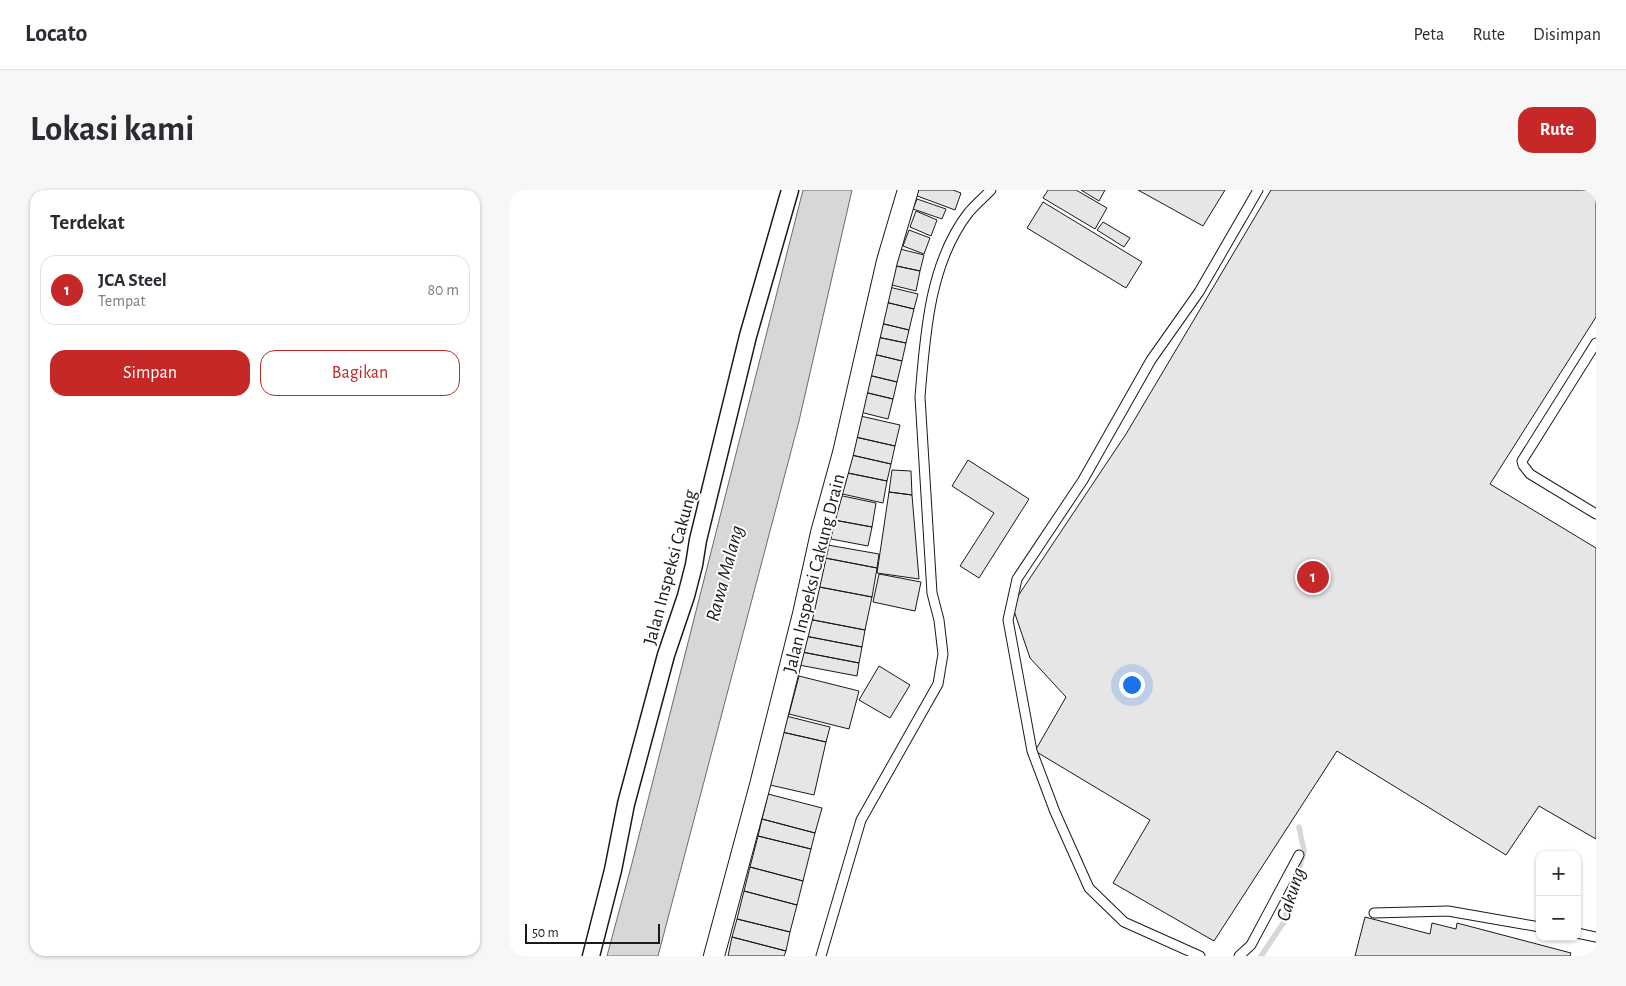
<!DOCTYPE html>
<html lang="id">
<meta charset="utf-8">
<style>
:root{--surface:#fff;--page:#f7f7f7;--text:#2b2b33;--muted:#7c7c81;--line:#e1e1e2;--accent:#c62828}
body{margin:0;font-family:"Alegreya Sans",sans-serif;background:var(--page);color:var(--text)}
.controls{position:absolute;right:15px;bottom:15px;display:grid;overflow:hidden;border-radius:10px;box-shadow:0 1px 4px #0004}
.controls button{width:45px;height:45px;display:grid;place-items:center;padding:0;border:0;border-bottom:1px solid var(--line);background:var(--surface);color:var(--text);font:25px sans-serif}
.scale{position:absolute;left:15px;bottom:12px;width:135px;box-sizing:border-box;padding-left:5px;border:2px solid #1a1a1a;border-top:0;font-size:14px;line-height:18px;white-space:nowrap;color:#1a1a1a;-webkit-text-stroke:4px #fff;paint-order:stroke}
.you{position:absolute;left:621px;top:494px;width:18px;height:18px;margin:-12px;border:4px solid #fff;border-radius:50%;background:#1a73e8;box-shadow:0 0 0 8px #1a73e833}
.badge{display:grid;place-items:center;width:32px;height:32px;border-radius:50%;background:var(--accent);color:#fff;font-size:16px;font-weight:700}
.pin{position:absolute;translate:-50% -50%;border:2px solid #fff;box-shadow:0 1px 5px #0006}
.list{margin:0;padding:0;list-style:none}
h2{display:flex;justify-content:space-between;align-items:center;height:65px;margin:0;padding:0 20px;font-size:21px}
h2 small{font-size:16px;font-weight:400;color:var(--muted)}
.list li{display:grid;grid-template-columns:32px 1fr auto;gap:15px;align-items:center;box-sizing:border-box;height:70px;margin:0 10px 10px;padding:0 10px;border:1px solid var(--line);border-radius:15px}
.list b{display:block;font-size:19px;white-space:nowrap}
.list p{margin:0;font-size:16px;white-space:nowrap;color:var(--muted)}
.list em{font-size:16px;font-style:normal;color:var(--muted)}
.actions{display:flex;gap:10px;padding:15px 20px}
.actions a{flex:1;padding:11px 0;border:1px solid var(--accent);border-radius:15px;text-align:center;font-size:18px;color:var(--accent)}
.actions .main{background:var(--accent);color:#fff}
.map{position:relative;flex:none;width:1086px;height:766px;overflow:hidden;border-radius:15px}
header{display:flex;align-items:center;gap:30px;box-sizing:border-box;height:70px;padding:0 25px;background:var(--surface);border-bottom:1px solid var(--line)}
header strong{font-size:24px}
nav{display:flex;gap:28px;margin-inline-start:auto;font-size:18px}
.intro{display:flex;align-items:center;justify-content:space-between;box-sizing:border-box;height:120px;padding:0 30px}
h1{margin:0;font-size:35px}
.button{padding:12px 22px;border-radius:15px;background:var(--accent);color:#fff;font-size:18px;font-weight:700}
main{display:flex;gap:30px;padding:0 30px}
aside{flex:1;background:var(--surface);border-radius:15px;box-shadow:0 1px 4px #0004}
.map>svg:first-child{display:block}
.water{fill:#d7d7d7;stroke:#6a6a6a}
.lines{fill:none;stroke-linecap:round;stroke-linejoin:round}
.stream{stroke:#d7d7d7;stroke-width:5.5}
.building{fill:#e6e6e6;stroke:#1a1a1a}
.service-casing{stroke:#1a1a1a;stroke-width:11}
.minor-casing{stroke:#1a1a1a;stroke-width:19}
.tertiary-casing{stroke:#1a1a1a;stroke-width:22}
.service{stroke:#fff;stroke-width:9}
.minor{stroke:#fff;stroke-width:16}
.tertiary{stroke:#fff;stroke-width:20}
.labels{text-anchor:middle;stroke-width:4;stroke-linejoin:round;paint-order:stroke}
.street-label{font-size:19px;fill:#1a1a1a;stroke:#fff}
.water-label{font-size:20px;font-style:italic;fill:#1a1a1a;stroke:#fff}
</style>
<header>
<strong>Locato</strong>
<nav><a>Peta</a><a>Rute</a><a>Disimpan</a></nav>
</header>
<div class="intro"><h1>Lokasi kami</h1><a class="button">Rute</a></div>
<main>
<aside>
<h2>Terdekat<small></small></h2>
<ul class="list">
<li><span class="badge">1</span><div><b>JCA Steel</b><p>Tempat</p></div><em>80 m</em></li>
</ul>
<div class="actions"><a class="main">Simpan</a><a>Bagikan</a></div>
</aside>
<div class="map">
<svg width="1086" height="766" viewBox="0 0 1086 766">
<rect width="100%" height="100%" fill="#fff"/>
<path class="water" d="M293 0H342L289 231 148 766H97L121 677Z"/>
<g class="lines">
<path class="stream" d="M751 766 774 732 794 661 789 637"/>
</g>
<path class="building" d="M404 0H443L451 3 445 20 402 4Z
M538 0H566L597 18 585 39 533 8Z
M571 0H595L589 11Z
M628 0H715L693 36Z
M761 0H1086V127L980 294 1086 358V649L1029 616 996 665 827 561 704 751 603 693 640 630 525 561 556 507 520 468 502 415 616 244Z
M407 9 436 19 432 29 403 19Z
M533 12 632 72 616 98 517 38Z
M406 21 427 30 421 46 400 37Z
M593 32 620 48 614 57 587 40Z
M399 40 420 48 414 64 393 56Z
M386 58 414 65 410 81 382 75Z
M382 75 410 81 406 101 378 94Z
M379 97 408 104 404 119 375 112Z
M375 112 404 119 399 140 370 133Z
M370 133 399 140 396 153 367 147Z
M367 147 396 153 392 171 363 164Z
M363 164 392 171 387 192 358 185Z
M358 185 387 192 383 209 354 202Z
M354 202 383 209 378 229 350 222Z
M346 225 390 235 385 256 341 246Z
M341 246 385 256 381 274 337 264Z
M337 264 381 274 377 291 333 282Z
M458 270 519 309 469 388 450 376 484 323 442 296Z
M382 280 401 281 402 305 379 302Z
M333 282 377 291 373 313 328 303Z
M379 302 402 305 409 389 367 383Z
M328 305 366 313 362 337 324 330Z
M324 330 362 337 358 356 321 349Z
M312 354 369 364 367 378 310 367Z
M310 367 367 378 362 407 304 396Z
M369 384 411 392 405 421 363 412Z
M304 396 362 407 355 440 298 429Z
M298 429 355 440 352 457 295 446Z
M295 446 352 457 349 473 292 462Z
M292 462 349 473 347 486 289 475Z
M369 476 400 495 380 528 349 510Z
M289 486 349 501 339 539 279 524Z
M276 526 320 537 316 552 272 542Z
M272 542 316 552 304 605 260 595Z
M258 604 312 618 305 643 252 629Z
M252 629 305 643 301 659 248 646Z
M248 646 301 659 293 691 240 677Z
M240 677 293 691 287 715 234 701Z
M234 701 287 715 280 742 227 729Z
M855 727 920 744 922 733 946 739 947 733 1061 763 1060 766H845Z
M227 729 280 742 276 761 222 747Z
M222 747 276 761 274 766H218Z"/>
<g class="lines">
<g class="service-casing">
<path id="service" d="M1086 153 1012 271 1013 275 1020 284 1086 324
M864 723 938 721 1030 737
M1067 743 1086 747
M311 766 351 630 428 494 433 464 429 430 422 403 410 207C415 146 419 73 459 22 466 14 474 7 481 0
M690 766 614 732 579 698 545 622 522 561 498 430 507 389 573 290 641 170 689 102 748 0
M729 766 741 755 789 665"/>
</g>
<g class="minor-casing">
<path id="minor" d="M81 766 103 680 116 614 156 465 176 406 184 375 188 350 238 146 280 0"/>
</g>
<g class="tertiary-casing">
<path id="tertiary" d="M204 766 250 595 293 424 311 343 333 263 377 71 398 0"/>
</g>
<use href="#service" class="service"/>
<use href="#minor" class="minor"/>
<use href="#tertiary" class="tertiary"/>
</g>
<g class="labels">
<g class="street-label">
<text transform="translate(159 377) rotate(-75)" y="7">Jalan Inspeksi Cakung</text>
<text transform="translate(303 383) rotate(-76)" y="7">Jalan Inspeksi Cakung Drain</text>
</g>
<g class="water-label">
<text transform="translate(214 383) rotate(-75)" y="7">Rawa Malang</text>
<text transform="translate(780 704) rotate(-72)" y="7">Cakung</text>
</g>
</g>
</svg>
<div class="controls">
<button>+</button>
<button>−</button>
</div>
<div class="scale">50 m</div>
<div class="you"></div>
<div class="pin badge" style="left:803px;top:387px">1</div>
</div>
</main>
